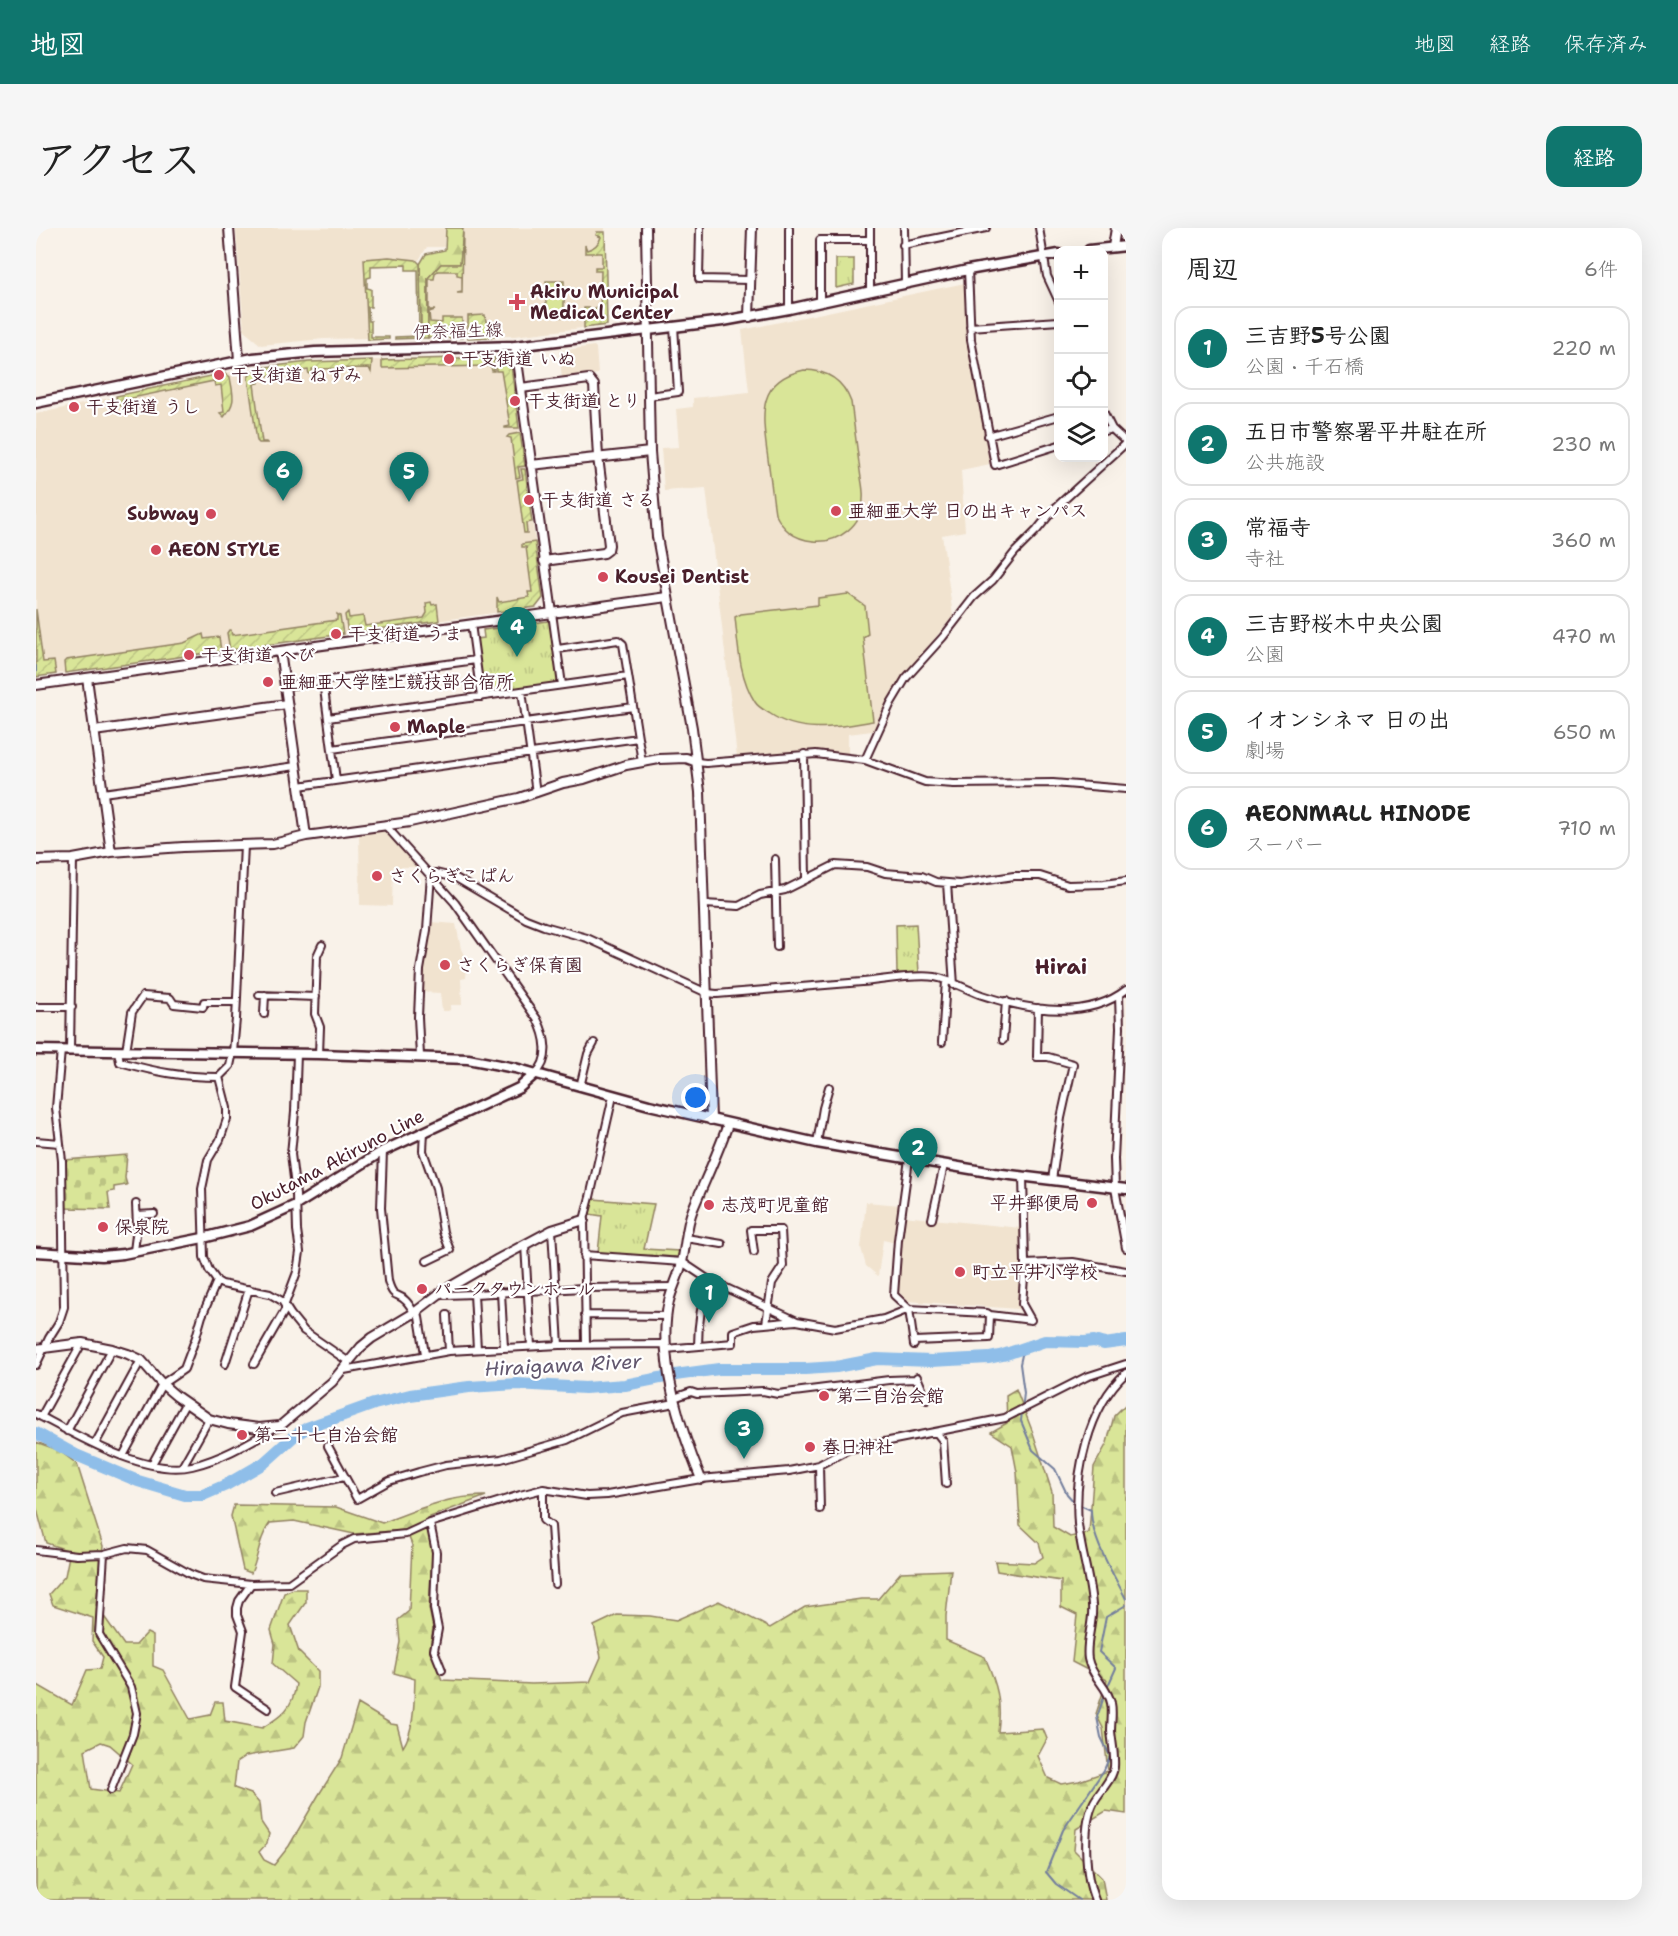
<!DOCTYPE html>
<html lang="ja">
<meta charset="utf-8">
<style>
:root{--surface:#fff;--page:#f6f6f6;--text:#222;--muted:#767676;--line:#e0e0e0;--accent:#0f766e}
body{margin:0;font-family:"Shantell Sans","Klee One",sans-serif;background:var(--page);color:var(--text)}
.controls{position:absolute;right:18px;top:18px;display:grid;overflow:hidden;border-radius:12px;box-shadow:0 6px 24px #0002}
.controls button{width:54px;height:54px;display:grid;place-items:center;padding:0;border:0;border-bottom:2px solid var(--line);background:var(--surface);color:var(--text);font:30px sans-serif}
.you{position:absolute;left:660px;top:870px;width:21px;height:21px;margin:-15px;border:4px solid #fff;border-radius:50%;background:#1a73e8;box-shadow:0 0 0 9px #1a73e833}
.badge{display:grid;place-items:center;width:39px;height:39px;border-radius:50%;background:var(--accent);color:#fff;font-size:20px;font-weight:700}
.pin{position:absolute;translate:-50% -50px;filter:drop-shadow(0 2px 3px #0008)}
.pin::after{content:'';position:absolute;top:32px;width:21px;height:18px;background:inherit;clip-path:polygon(0 0,100% 0,50% 100%)}
.list{margin:0;padding:0;list-style:none}
h2{display:flex;justify-content:space-between;align-items:center;height:78px;margin:0;padding:0 24px;font-size:26px}
h2 small{font-size:20px;font-weight:400;color:var(--muted)}
.list li{display:grid;grid-template-columns:39px 1fr auto;gap:18px;align-items:center;box-sizing:border-box;height:84px;margin:0 12px 12px;padding:0 12px;border:2px solid var(--line);border-radius:18px}
.list b{display:block;font-size:22px;white-space:nowrap}
.list p{margin:0;font-size:20px;white-space:nowrap;color:var(--muted)}
.list em{font-size:20px;font-style:normal;color:var(--muted)}
.icon{flex:none;width:33px;height:33px;fill:none;stroke:currentColor;stroke-width:2;stroke-linecap:round;stroke-linejoin:round}
.map{position:relative;flex:none;width:1090px;height:1672px;overflow:hidden;border-radius:18px}
header{display:flex;align-items:center;gap:36px;box-sizing:border-box;height:84px;padding:0 30px;background:var(--accent);color:#fff}
header strong{font-size:28px}
nav{display:flex;gap:33px;margin-inline-start:auto;font-size:21px}
.intro{display:flex;align-items:center;justify-content:space-between;box-sizing:border-box;height:144px;padding:0 36px}
h1{margin:0;font-size:42px}
.button{padding:15px 27px;border-radius:18px;background:var(--accent);color:#fff;font-size:21px;font-weight:700}
main{display:flex;gap:36px;padding:0 36px}
aside{flex:1;background:var(--surface);border-radius:18px;box-shadow:0 6px 24px #0002}
.map>svg:first-child{display:block}
.built{fill:#f1e3cf}
.grass{fill:url(#grass-tufts);stroke:#928262;stroke-width:1.5}
.forest{fill:url(#forest-firs);stroke:#928262;stroke-width:1.5;fill-rule:evenodd}
.cemetery{fill:url(#cemetery-stones);stroke:#928262;stroke-width:1.5}
.garden{fill:url(#garden-furrows);stroke:#928262;stroke-width:1.5}
.pitch{fill:#d9e598;stroke:#928262;stroke-width:1.5}
.lines{fill:none;stroke-linecap:round;stroke-linejoin:round}
.stream{stroke:#737e9d;stroke-width:2}
.river{stroke:#8fbee9;stroke-width:12}
.minor-casing{stroke:#4a1f2b;stroke-width:10}
.tertiary-casing{stroke:#4a1f2b;stroke-width:12}
.secondary-casing{stroke:#4a1f2b;stroke-width:13}
.minor{stroke:#fff;stroke-width:6}
.tertiary{stroke:#fff;stroke-width:8}
.secondary{stroke:#fff;stroke-width:8}
.poi-dot{fill:#d1495b;stroke:#fff;stroke-width:2}
.labels{text-anchor:middle;stroke-width:4.5;stroke-linejoin:round;paint-order:stroke}
.poi-label{font-size:18px;font-weight:bold;fill:#4a1f2b;stroke:#fff;text-anchor:start}
.street-label{font-size:18px;fill:#4a1f2b;stroke:#fff}
.water-label{font-size:20px;font-style:italic;fill:#62576e;stroke:#fff}
.quarter-label{font-size:21px;font-weight:bold;fill:#4a1f2b;stroke:#fff}
</style>
<header>
<strong>地図</strong>
<nav><a>地図</a><a>経路</a><a>保存済み</a></nav>
</header>
<div class="intro"><h1>アクセス</h1><a class="button">経路</a></div>
<main>
<div class="map">
<svg width="1090" height="1672" viewBox="0 0 1090 1672">
<defs>
<pattern id="grass-tufts" width="24" height="20" patternUnits="userSpaceOnUse" patternTransform="scale(1.5)"><rect width="24" height="20" fill="#d9e598"/><path d="M3 7l-1-3M5 7V3M7 7l1-3M15 17l-1-3M17 17v-4M19 17l1-3" fill="none" stroke="#bcc483"/></pattern>
<pattern id="forest-firs" width="22" height="20" patternUnits="userSpaceOnUse" patternTransform="scale(1.5)"><rect width="22" height="20" fill="#d9e598"/><path d="M5 1l3.5 6h-7zM16 11l3.5 6h-7z" fill="#bcc483"/></pattern>
<pattern id="cemetery-stones" width="16" height="16" patternUnits="userSpaceOnUse" patternTransform="scale(1.5)"><rect width="16" height="16" fill="#d9e598"/><path d="M2 7V4a2 2 0 0 1 4 0v3zM10 15v-3a2 2 0 0 1 4 0v3z" fill="#bcc483"/></pattern>
<pattern id="garden-furrows" width="10" height="10" patternUnits="userSpaceOnUse" patternTransform="scale(1.5)"><rect width="10" height="10" fill="#d9e598"/><path d="M-1 1l2-2M0 10L10 0M9 11l2-2" fill="none" stroke="#bcc483"/></pattern>
</defs>
<rect width="100%" height="100%" fill="#f9f2e9"/>
<filter id="ink" filterUnits="userSpaceOnUse"><feTurbulence type="fractalNoise" baseFrequency=".0167" numOctaves="2"/><feDisplacementMap in="SourceGraphic" scale="12" xChannelSelector="R" yChannelSelector="G"/><feConvolveMatrix kernelMatrix="1 2 1 2 8 2 1 2 1" color-interpolation-filters="sRGB"/></filter>
<g filter="url(#ink)">
<path class="built" d="M200 0H410L408 19H391L383 32 331 33 332 110 287 111 225 117 208 103Z
M427 0H569L571 97 478 108 392 110V50L405 36H424Z
M929 55 931 113 954 236 925 242 929 303 906 307 917 388 867 449 842 498 836 503 812 506V526L768 523 701 529 670 260 628 263 625 220 643 219 640 181 657 179V170L713 164 706 102Z
M558 118 560 120 562 146 526 150 523 123Z
M465 129 475 137 484 205 507 370 500 379 5 448 0 414V186L189 145 247 137 301 133Z
M349 601 384 639H357L356 678 324 677 323 604Z
M394 694 420 696 425 721 431 733 430 750 425 751 426 777H415L414 782 412 783H406L404 765 386 764 389 730Z
M830 974 864 977 860 1015 847 1012 842 1048 830 1038 825 1020Z
M867 988 985 1000 986 1030 983 1081 872 1073 863 1064 862 1059Z"/>
<path class="grass" d="M800 31H818V56L800 60Z
M510 53H528V89H518L510 84Z
M512 393 515 395 522 452 520 455 450 465 447 462 440 411 448 410 447 402Z
M880 696 883 745H861L860 697Z
M557 971 618 976 608 1021 643 1023 642 1029 562 1025 566 988 553 986Z"/>
<path class="forest" d="M410 0H427L424 36H405L392 50V110H385L384 36 390 26 409 22Z
M980 1161 997 1205 1016 1264 1017 1299 1034 1309 1053 1305 1058 1239 1071 1215 1078 1188 1090 1176V1586L1070 1583 1040 1601 1038 1622 1066 1650 1070 1672H0V1456L36 1477 51 1442 64 1441 67 1429 56 1413 57 1390 17 1377 13 1366 29 1348 34 1323 10 1315 0 1278V1214L22 1222 41 1236 67 1318 60 1377 88 1417H100L111 1405 117 1408V1438L127 1442 154 1491 174 1487 179 1474H187L189 1493 226 1500C246 1488 257 1480 260 1456L237 1436 239 1416 235 1402 248 1365 257 1361H270V1374L254 1397 263 1424 282 1443V1459L270 1494 268 1508 258 1520 210 1528 201 1534 198 1560 215 1566 223 1575 225 1594 233 1606 231 1615 223 1624 228 1632 238 1637 253 1618 282 1568 306 1530 322 1476 355 1496 361 1497 367 1519C379 1501 378 1472 379 1451L358 1445 364 1414 362 1392 373 1383 376 1317 370 1302 318 1306 258 1293 234 1295C222 1312 223 1328 215 1345L207 1342 195 1288 198 1277 300 1279 346 1295C380 1282 413 1267 450 1268L394 1289 396 1328 393 1380 397 1400 394 1421 406 1452 496 1456 554 1454 565 1429 558 1398 581 1387 614 1388 640 1392 683 1373 734 1400 769 1379 825 1371H842L865 1344 915 1342 910 1388V1412L949 1429C961 1457 966 1473 962 1504L1007 1501 1011 1511 1002 1528 1012 1550 1025 1556 1043 1553 1072 1543 1067 1500 1060 1486 1071 1452 1036 1434 1041 1387 1025 1379V1353L961 1343 959 1333 998 1335 1007 1329 1003 1315 984 1297 981 1244 976 1218 955 1204 971 1195 970 1167ZM65 1514 74 1517 96 1536 83 1565 55 1561 49 1522Z"/>
<path class="cemetery" d="M91 927 89 950 91 957 78 959V963L72 964 74 981 29 980V932Z"/>
<path class="garden" d="M561 4H569L571 97 548 100V80H553V86H559V80H564L565 43H559V39H566V25H549V17L551 22C558 20 563 16 565 9L560 7Z
M427 5 426 65H421L426 64V48L421 47V43H402L399 45 398 51H393V82H399L393 84 394 94 406 95V90H426V101H424V104H426V110H392V50L405 36H424Z
M353 29 380 32 384 36 385 110 359 111V109L383 108 382 42H370V37L335 38V49L331 50V60L335 61V79H332L333 93H335V109H353V111L332 112 328 31Z
M449 87 450 94H458V109L432 110V88Z
M458 129V143H456L455 138 346 140V132Z
M460 129H465L475 137 483 200H469V199L474 198 465 143H460Z
M336 132 335 144 333 140 276 141V146H273L272 142 222 149 223 155 218 156 226 214H230L231 215H223L221 213 212 149 220 140 273 134Z
M189 145 194 149C197 168 201 173 188 189L184 185 188 184 185 157 179 158 178 153 86 172V178L82 177 80 168Z
M484 205 489 238 482 239 484 249 480 250 475 210 471 209 473 207Z
M485 241H489L496 294 490 295 491 305H488L481 252 487 251Z
M499 314 507 370 500 379 461 384V369L463 374 493 369 492 364H496L490 319H486V316Z
M395 374 396 377 401 376 403 393 312 405 309 387 312 384 313 390 327 388 329 398 388 390 391 385 390 375Z
M0 381 7 434 18 433 20 446 0 449Z
M301 386 304 388 307 406 194 422 191 405 193 402H195L196 407 301 392Z
M167 406 168 411 183 409 185 423 29 445 28 434 30 432 148 415Z"/>
<path class="pitch" d="M768 142C791 142 807 152 815 174 818 197 821 220 824 243 825 252 828 262 827 271 827 297 802 316 777 313 758 311 747 302 739 285 736 265 734 244 731 224 726 186 721 152 768 142Z
M812 366 829 378 832 406 827 409 837 493C802 499 764 507 733 485 728 482 722 479 719 474 703 449 702 417 699 389L705 386 782 377V370Z"/>
<g class="lines">
<path class="stream" d="M0 438V445
M980 1122 986 1127 984 1136 988 1165 985 1193 997 1222 1019 1241 1031 1266 1039 1275
M1044 1277 1055 1282C1055 1311 1077 1345 1090 1371
M1071 1460 1080 1440 1063 1424 1070 1389 1090 1377
M1043 1672 1020 1656 1010 1644 1027 1602 1068 1542 1074 1528 1065 1509 1061 1489 1069 1466"/>
<path class="river" d="M0 1205 40 1227 102 1253 149 1267H167L190 1257 228 1235 258 1208 271 1200 338 1176 374 1167 433 1159 481 1156 549 1160 589 1157 639 1147 683 1141H769L800 1139 841 1131 895 1133 953 1130 967 1127 1009 1113 1049 1114 1058 1113 1068 1116 1090 1113"/>
<g class="minor-casing">
<path id="minor" d="M664 0 663 51 714 52
M868 0 869 55
M1003 0 1011 48 1023 74
M867 17 950 0
M932 42 935 112 959 237 1023 217
M834 62V0
M784 74V12H834
M753 81V0
M934 99 1023 93
M613 168 642 164 638 98
M1068 185 1076 201 1090 214
M1068 203 1076 201
M952 208 1023 188
M516 385 526 457
M435 396 445 469
M522 421 582 412 587 416 606 534
M287 453 300 552
M249 458 440 432
M486 463 500 565
M292 490 592 448
M296 521 597 479
M768 526 770 650
M829 532 855 475 870 450 907 409 938 369 957 352 979 324 1001 302 1018 281 1090 215
M661 534 670 535 780 526 829 532 889 554 918 556 1017 555 1090 561
M263 558 602 510
M67 565 260 538
M349 597 419 675 501 791C510 808 515 832 499 846
M739 631 741 719
M394 646 400 645 420 650 490 691 508 698 551 710 671 765 681 766C730 762 778 758 826 754 848 752 878 746 899 749 915 752 931 762 946 767 991 782 1050 793 1090 762
M911 655 918 757
M668 676 703 678 724 667 749 662 799 637 831 639 849 645 886 648 900 654 924 656 978 648H1004L1032 657 1068 656 1090 653
M223 767 280 769
M1083 768 1084 800 1078 931 1079 960 1090 1020
M0 779H36
M1002 780 1001 829H1012L1037 836 1025 890 1016 952
M228 786 229 767
M967 812 970 773
M906 814 910 753
M34 822 37 631
M82 823 84 834C120 844 145 849 183 849
M90 823 96 784 107 768 134 770 138 776 167 779 168 774H200
M283 826 284 799 279 786 281 728 286 717
M384 828 382 789 384 742 391 702 395 647
M544 859 552 826 558 815
M388 903 387 923 400 960 407 1004 414 1022 391 1033
M0 913 24 915
M781 915 787 880 793 859
M347 923 345 980 352 1053C358 1073 361 1063 370 1073 373 1076 376 1081 378 1085
M873 931 862 1012 858 1067 873 1081 878 1117
M987 948 989 1036 986 1076 995 1092
M101 987 118 986
M896 991 908 937
M516 1002 523 1117
M650 1010 686 1016
M489 1017 495 1118
M98 1023 101 999 100 976
M718 1024 715 1002H745L747 1038 736 1055 730 1096
M548 1027 646 1034 673 1052 761 1093 799 1100 848 1091 873 1081 951 1085 954 1087 995 1092
M989 1036 1037 1034 1090 1043
M181 1053 186 1056 234 1066 246 1073 255 1087 268 1103 313 1134
M407 1063 409 1067 438 1066 441 1121
M465 1064 468 1120
M438 1066 548 1060 637 1059
M382 1083 389 1126
M411 1087 413 1123
M549 1087 631 1088
M878 1113 953 1110 954 1087
M550 1116 548 992 554 969 577 868
M662 1118C662 1095 665 1074 673 1052
M630 1121 697 1115V1104L718 1097 760 1093
M189 1136 213 1061
M218 1136 249 1082V1076L261 1044 264 1024 261 1002 260 967 255 926 259 884 261 825
M0 1137 13 1110 23 1094 28 1079 26 933 20 880 25 822
M308 1142 413 1123 523 1117 629 1116
M881 1149 891 1172
M638 1170 655 1164 661 1166 727 1163 742 1166 853 1152 881 1151
M0 1186C40 1207 110 1249 156 1238 186 1231 214 1214 240 1199
M5 1189 46 1115
M31 1203 76 1121
M900 1204 907 1213 910 1256
M59 1216 105 1132
M292 1218 321 1271 353 1253 383 1244 410 1237 465 1231 531 1212 586 1185 639 1175
M87 1228 126 1156 148 1141 160 1109 166 1088 181 1053 173 1042 168 1029 166 961 172 932 184 912 191 891V880L183 849 194 838 197 824 200 791 208 617
M116 1236 149 1176
M783 1237 784 1281
M146 1239 173 1191
M507 1261V1292L515 1298 519 1356
M239 1265 308 1249
M394 1295 400 1324 398 1381 402 1401 398 1422 406 1442
M0 1322 41 1327 68 1326 91 1320 111 1322 154 1346 167 1351 215 1356 253 1355 306 1317 318 1311 370 1306 394 1295 484 1267 507 1261 551 1268 571 1267 665 1251 753 1243 783 1237 813 1221 969 1190 1050 1149 1090 1136
M68 1326 63 1406 95 1459 101 1485 97 1506 75 1562
M215 1356 203 1373 201 1380V1387L207 1403 199 1459 232 1481
M1059 1672C1049 1649 1046 1597 1058 1574 1063 1564 1077 1551 1078 1539 1079 1527 1076 1514 1075 1503 1075 1494 1077 1484 1075 1475 1072 1459 1055 1448 1052 1431 1049 1414 1058 1395 1056 1377 1054 1350 1045 1324 1042 1296 1038 1247 1052 1179 1090 1145"/>
</g>
<g class="tertiary-casing">
<path id="tertiary" d="M193 0 203 132
M610 0 614 224 621 309 656 500 664 564 675 892
M1077 19 1080 0
M713 89 716 0
M479 118 516 385
M485 160 553 151 558 157 562 229 573 317 572 322 568 325 508 333
M495 237 614 224
M244 423 270 608
M51 450 75 624
M0 457 631 369
M58 503 251 476
M0 632 37 631 75 624 147 619 237 616 270 608 374 594 483 570 527 555 548 551 590 537 623 531 650 530 661 534
M0 1121 46 1115 76 1121 92 1126 105 1132 126 1156 140 1168 173 1191 192 1196 223 1200 244 1198 296 1154 325 1119 336 1110 378 1085 407 1063 462 1031 516 1002 548 992
M665 1251C644 1200 620 1129 633 1073 636 1060 643 1048 646 1034 650 1017 650 998 657 981 669 952 682 925 692 896"/>
</g>
<g class="secondary-casing">
<path id="secondary" d="M1053 22 1090 18
M0 175 217 130 279 124 479 118 687 93 753 81 932 42 1023 26
M0 822 283 826 432 831 479 840 613 877 781 915 958 945 1090 961
M0 1024 66 1028 87 1026 167 1010 214 998 260 977 347 923 483 860 499 846"/>
</g>
<use href="#minor" class="minor"/>
<use href="#tertiary" class="tertiary"/>
<use href="#secondary" class="secondary"/>
</g>
</g>
<g class="poi-dot">
<path d="M478 65h6v6h6v6h-6v6h-6v-6h-6v-6h6z"/>
<circle cx="413" cy="131" r="6"/>
<circle cx="183" cy="147" r="6"/>
<circle cx="479" cy="173" r="6"/>
<circle cx="38" cy="179" r="6"/>
<circle cx="493" cy="272" r="6"/>
<circle cx="800" cy="283" r="6"/>
<circle cx="175" cy="286" r="6"/>
<circle cx="120" cy="322" r="6"/>
<circle cx="567" cy="349" r="6"/>
<circle cx="300" cy="406" r="6"/>
<circle cx="153" cy="427" r="6"/>
<circle cx="232" cy="454" r="6"/>
<circle cx="359" cy="499" r="6"/>
<circle cx="341" cy="648" r="6"/>
<circle cx="409" cy="737" r="6"/>
<circle cx="1056" cy="975" r="6"/>
<circle cx="673" cy="977" r="6"/>
<circle cx="67" cy="999" r="6"/>
<circle cx="924" cy="1044" r="6"/>
<circle cx="386" cy="1061" r="6"/>
<circle cx="788" cy="1168" r="6"/>
<circle cx="206" cy="1207" r="6"/>
<circle cx="774" cy="1219" r="6"/>
</g>
<g class="labels">
<g class="poi-label">
<text x="494" y="70">Akiru Municipal<tspan x="494" dy="21">Medical Center</tspan></text>
<text x="425" y="137">干支街道 いぬ</text>
<text x="195" y="153">干支街道 ねずみ</text>
<text x="491" y="179">干支街道 とり</text>
<text x="50" y="185">干支街道 うし</text>
<text x="505" y="278">干支街道 さる</text>
<text x="812" y="289">亜細亜大学 日の出キャンパス</text>
<text x="163" y="292" text-anchor="end">Subway</text>
<text x="132" y="328">AEON STYLE</text>
<text x="579" y="355">Kousei Dentist</text>
<text x="312" y="412">干支街道 うま</text>
<text x="165" y="433">干支街道 へび</text>
<text x="244" y="460">亜細亜大学陸上競技部合宿所</text>
<text x="371" y="505">Maple</text>
<text x="353" y="654">さくらぎこぱん</text>
<text x="421" y="743">さくらぎ保育園</text>
<text x="1044" y="981" text-anchor="end">平井郵便局</text>
<text x="685" y="983">志茂町児童館</text>
<text x="79" y="1005">保泉院</text>
<text x="936" y="1050">町立平井小学校</text>
<text x="398" y="1067">パークタウンホール</text>
<text x="800" y="1174">第二自治会館</text>
<text x="218" y="1213">第二十七自治会館</text>
<text x="786" y="1225">春日神社</text>
</g>
<g class="street-label">
<text transform="translate(422 103) rotate(-2)" y="6">伊奈福生線</text>
<text transform="translate(301 932) rotate(-28)" y="6">Okutama Akiruno Line</text>
</g>
<g class="water-label">
<text transform="translate(527 1137) rotate(-3)" y="7">Hiraigawa River</text>
</g>
<g class="quarter-label">
<text x="1025" y="746">Hirai</text>
</g>
</g>
</svg>
<div class="controls">
<button>+</button>
<button>−</button>
<button><svg class="icon" aria-label="locate" viewBox="0 0 24 24"><circle cx="12" cy="12" r="6"/><path d="M12 2v4M12 18v4M2 12h4M18 12h4"/></svg></button>
<button><svg class="icon" aria-label="layers" viewBox="0 0 24 24"><path d="M12 4l9 5-9 5-9-5zM3 14l9 5 9-5"/></svg></button>
</div>
<div class="you"></div>
<div class="pin badge" style="left:673px;top:1095px">1</div>
<div class="pin badge" style="left:882px;top:950px">2</div>
<div class="pin badge" style="left:708px;top:1231px">3</div>
<div class="pin badge" style="left:481px;top:429px">4</div>
<div class="pin badge" style="left:373px;top:274px">5</div>
<div class="pin badge" style="left:247px;top:273px">6</div>
</div>
<aside>
<h2>周辺<small>6件</small></h2>
<ul class="list">
<li><span class="badge">1</span><div><b>三吉野5号公園</b><p>公園 · 千石橋</p></div><em>220 m</em></li>
<li><span class="badge">2</span><div><b>五日市警察署平井駐在所</b><p>公共施設</p></div><em>230 m</em></li>
<li><span class="badge">3</span><div><b>常福寺</b><p>寺社</p></div><em>360 m</em></li>
<li><span class="badge">4</span><div><b>三吉野桜木中央公園</b><p>公園</p></div><em>470 m</em></li>
<li><span class="badge">5</span><div><b>イオンシネマ 日の出</b><p>劇場</p></div><em>650 m</em></li>
<li><span class="badge">6</span><div><b>AEONMALL HINODE</b><p>スーパー</p></div><em>710 m</em></li>
</ul>
</aside>
</main>
